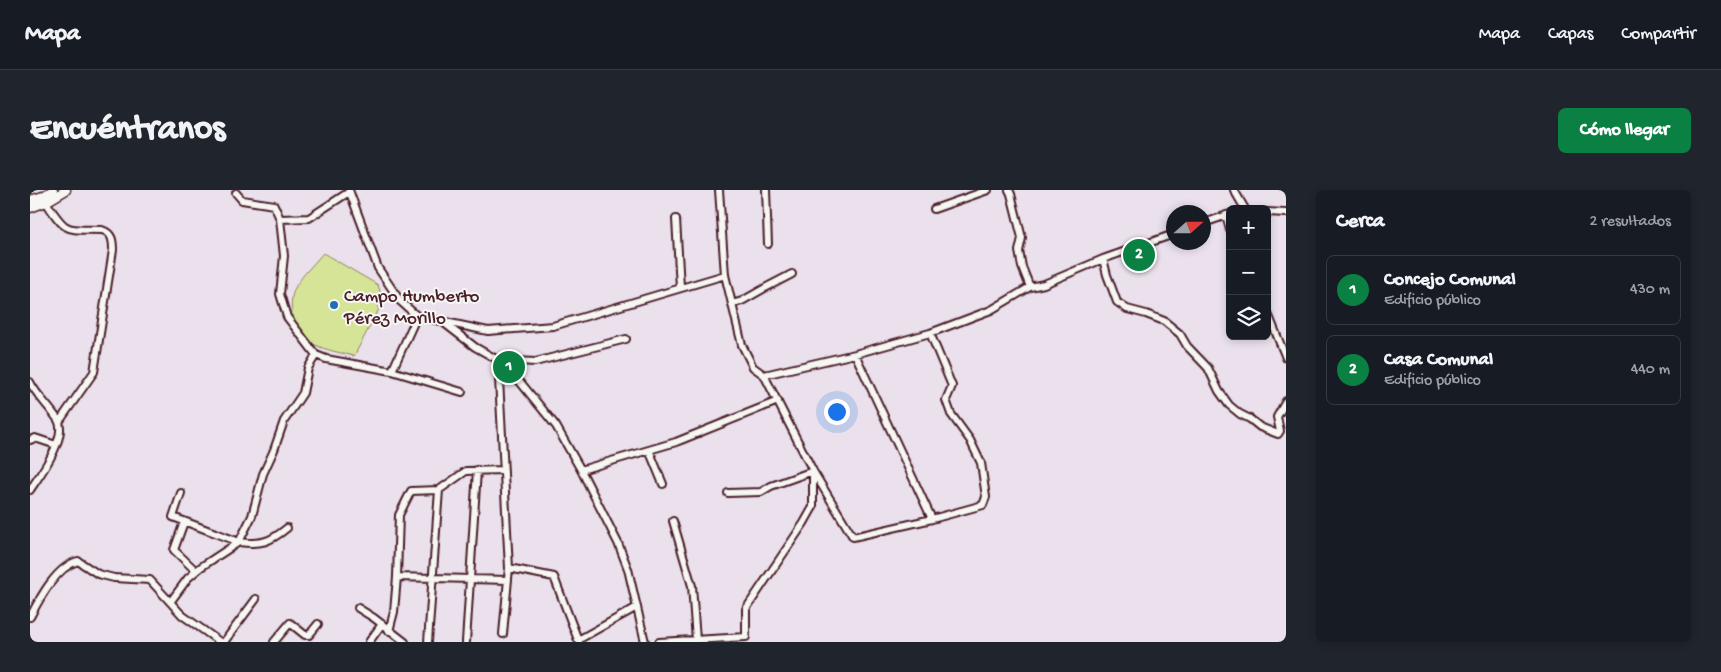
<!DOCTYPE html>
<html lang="es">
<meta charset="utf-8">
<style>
:root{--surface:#171b24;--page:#20242c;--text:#f1f3f6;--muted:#9ea1a6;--line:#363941;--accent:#0b8043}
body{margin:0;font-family:"Gochi Hand",sans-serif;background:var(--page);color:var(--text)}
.controls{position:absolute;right:15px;top:15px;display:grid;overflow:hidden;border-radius:8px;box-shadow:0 2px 8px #0003}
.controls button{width:45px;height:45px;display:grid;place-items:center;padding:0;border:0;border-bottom:1px solid var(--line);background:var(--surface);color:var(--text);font:25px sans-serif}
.compass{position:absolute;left:1136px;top:15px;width:45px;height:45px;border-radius:50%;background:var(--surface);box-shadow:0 2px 8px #0003;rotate:69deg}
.you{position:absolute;left:806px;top:221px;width:18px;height:18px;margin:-12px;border:4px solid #fff;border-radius:50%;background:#1a73e8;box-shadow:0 0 0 8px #1a73e833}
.badge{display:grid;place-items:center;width:32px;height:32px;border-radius:50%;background:var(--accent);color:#fff;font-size:16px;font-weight:700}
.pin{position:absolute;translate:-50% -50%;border:2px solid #fff;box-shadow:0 1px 5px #0006}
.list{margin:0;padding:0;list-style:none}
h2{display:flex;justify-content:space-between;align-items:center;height:65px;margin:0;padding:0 20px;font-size:21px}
h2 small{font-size:16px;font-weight:400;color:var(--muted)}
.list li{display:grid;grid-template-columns:32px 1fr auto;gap:15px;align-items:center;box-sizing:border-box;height:70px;margin:0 10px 10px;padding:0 10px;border:1px solid var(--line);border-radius:8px}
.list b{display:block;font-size:19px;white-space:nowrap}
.list p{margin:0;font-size:16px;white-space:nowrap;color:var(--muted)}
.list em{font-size:16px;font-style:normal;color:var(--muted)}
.icon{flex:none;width:28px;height:28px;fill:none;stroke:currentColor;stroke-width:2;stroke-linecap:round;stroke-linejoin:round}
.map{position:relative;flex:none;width:1256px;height:452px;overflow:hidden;border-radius:8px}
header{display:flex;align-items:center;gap:30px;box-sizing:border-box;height:70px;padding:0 25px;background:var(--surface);border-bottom:1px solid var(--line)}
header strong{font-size:24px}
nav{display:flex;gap:28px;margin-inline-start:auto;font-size:18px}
.intro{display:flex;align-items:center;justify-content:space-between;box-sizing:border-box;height:120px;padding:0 30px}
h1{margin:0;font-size:35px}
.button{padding:12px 22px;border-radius:8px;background:var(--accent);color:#fff;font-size:18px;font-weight:700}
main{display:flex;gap:30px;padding:0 30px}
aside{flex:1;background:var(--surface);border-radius:8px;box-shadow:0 2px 8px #0003}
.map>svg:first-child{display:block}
.green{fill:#d6e497;stroke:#908261}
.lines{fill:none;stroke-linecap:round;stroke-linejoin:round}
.minor-casing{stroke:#4a1f2b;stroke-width:10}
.major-casing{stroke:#4a1f2b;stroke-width:11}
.minor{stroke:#f6f6f2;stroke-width:6}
.major{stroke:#f6f6f2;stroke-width:8}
.poi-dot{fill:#1f6fb2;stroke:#f6f6f2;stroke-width:2}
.labels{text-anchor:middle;stroke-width:4;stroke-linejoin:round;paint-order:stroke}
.poi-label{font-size:19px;fill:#4a1f2b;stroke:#f6f6f2;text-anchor:start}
</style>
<header>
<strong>Mapa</strong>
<nav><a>Mapa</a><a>Capas</a><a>Compartir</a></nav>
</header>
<div class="intro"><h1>Encuéntranos</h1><a class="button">Cómo llegar</a></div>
<main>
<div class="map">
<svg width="1256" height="452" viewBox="0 0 1256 452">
<rect width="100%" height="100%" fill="#eae1ec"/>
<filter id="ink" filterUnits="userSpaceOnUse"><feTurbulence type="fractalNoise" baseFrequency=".02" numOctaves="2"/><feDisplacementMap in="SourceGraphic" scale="10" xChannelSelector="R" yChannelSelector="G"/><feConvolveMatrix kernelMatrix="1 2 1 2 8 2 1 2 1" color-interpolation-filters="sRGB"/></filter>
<g filter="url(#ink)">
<path class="green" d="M293 63 348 95 352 107 347 116 349 119 324 166C311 163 295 160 283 154 265 143 255 115 266 96 273 84 284 74 293 63Z"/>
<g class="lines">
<g class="minor-casing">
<path id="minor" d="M319 0 348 78 370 111 387 126 458 141 523 136 695 85
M689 0 695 85 702 114 712 155 723 177 734 185 825 164 900 143 961 120 1000 97 1014 94 1073 69 1144 44
M736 0 738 54
M979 0 981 4 992 48 989 61 992 77 1000 97
M1204 0 1215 19
M319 2 279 28 250 29 254 66 250 104 257 127 286 165 296 169 362 181 387 126
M206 3 212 10 244 15 250 29
M16 12C37 44 35 39 72 40 82 43 83 50 83 60L64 182 29 232
M904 19 958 0
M1237 22 1256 23
M1196 25 1200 40
M646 29 650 97
M1174 33 1200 24
M1073 69 1077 85 1087 112 1097 119 1116 124 1134 131 1150 144 1157 156 1178 178 1189 201 1199 215 1210 224 1220 229 1230 237 1248 244 1250 241 1247 227 1256 211
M702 114 712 111 735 98 762 84
M1237 121 1256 168
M414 133 445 157 468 170 479 378 524 387 548 450
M900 143 922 196 916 210 921 224 940 250 951 273 956 307 953 315 902 329
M596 149 505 172 468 170 491 193 526 236 551 280 588 353 598 379 615 452
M362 181 432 202
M734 185 783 281 823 347 902 329 825 164
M0 192C7 206 19 216 28 230 38 247 10 285 0 300
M0 250 5 248 26 255
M619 260 633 294
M551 280 646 252 748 211
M151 303 143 327 209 352 222 326 233 284 244 260 254 231 273 203 278 178 286 165
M643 331 662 396 666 450
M154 332 144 360 166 381
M367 387 478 390
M141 411 158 388 171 377 209 352C231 355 240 352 257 338
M328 418 344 428 375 452
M0 427C10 408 26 377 48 371L68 384 84 388 120 390 152 425 190 452
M359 441 364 422 367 387 369 325 381 301 409 300
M473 444 479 378
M549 451 548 450 607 417
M194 452 226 409
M244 452 260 433 275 445H279L288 434
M339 452 352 434
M398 452 409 300 436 281 474 280
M436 452 447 280
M629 452 716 447V419L774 333 783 317V281L741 296 731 302 698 303"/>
</g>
<g class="major-casing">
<path id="major" d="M0 10 13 6 23 0
M0 18 16 12 36 0"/>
</g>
<use href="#minor" class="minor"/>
<use href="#major" class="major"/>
</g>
</g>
<circle class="poi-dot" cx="304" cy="115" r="5"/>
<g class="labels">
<g class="poi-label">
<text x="314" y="111">Campo Humberto<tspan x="314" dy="22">Pérez Morillo</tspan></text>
</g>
</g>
</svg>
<div class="controls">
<button>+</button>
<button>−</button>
<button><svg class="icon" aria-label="layers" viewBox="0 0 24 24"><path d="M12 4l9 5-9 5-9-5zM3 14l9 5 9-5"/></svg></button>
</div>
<svg class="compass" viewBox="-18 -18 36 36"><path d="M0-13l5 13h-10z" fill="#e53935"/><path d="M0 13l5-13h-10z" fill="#9ea1a6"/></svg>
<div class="you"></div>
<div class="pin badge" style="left:479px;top:177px">1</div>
<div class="pin badge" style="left:1109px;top:65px">2</div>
</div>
<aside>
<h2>Cerca<small>2 resultados</small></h2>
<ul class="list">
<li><span class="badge">1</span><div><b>Concejo Comunal</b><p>Edificio público</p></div><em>430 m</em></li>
<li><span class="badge">2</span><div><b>Casa Comunal</b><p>Edificio público</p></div><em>440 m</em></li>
</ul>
</aside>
</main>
